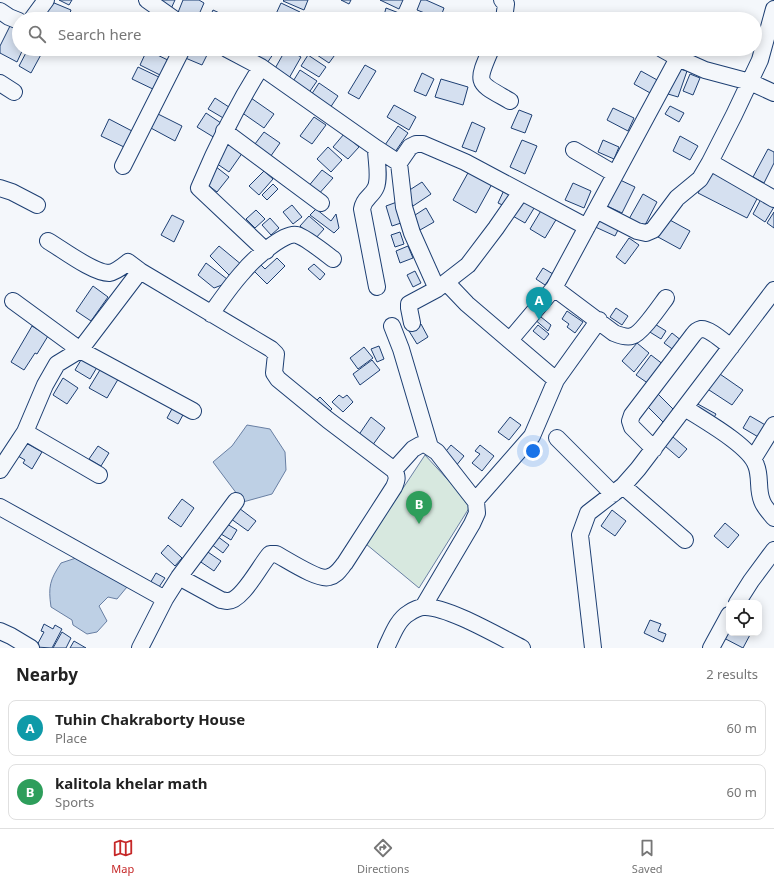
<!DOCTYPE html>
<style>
:root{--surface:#fff;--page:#f6f6f6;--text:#222;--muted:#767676;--line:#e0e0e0;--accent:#c62828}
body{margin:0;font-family:"Noto Sans",sans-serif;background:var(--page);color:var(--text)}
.controls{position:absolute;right:12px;bottom:12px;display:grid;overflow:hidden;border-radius:8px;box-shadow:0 2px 10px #0003}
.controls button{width:36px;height:36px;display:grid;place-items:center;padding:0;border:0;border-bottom:1px solid var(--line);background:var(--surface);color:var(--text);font:20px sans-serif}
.you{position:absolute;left:533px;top:451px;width:14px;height:14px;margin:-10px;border:3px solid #fff;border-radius:50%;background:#1a73e8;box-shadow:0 0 0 6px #1a73e833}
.badge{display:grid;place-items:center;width:26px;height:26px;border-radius:50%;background:var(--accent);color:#fff;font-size:13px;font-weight:700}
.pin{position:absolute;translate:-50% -33px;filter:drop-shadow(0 1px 2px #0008)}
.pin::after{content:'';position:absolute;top:21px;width:14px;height:12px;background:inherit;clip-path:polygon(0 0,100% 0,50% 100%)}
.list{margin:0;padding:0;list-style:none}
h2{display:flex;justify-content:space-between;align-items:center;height:52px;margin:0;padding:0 16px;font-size:17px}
h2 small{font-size:13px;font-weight:400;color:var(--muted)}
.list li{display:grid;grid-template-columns:26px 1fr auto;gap:12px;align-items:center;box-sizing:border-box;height:56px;margin:0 8px 8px;padding:0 8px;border:1px solid var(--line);border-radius:8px}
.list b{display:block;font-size:15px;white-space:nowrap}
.list p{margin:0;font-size:13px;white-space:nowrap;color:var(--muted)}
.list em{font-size:13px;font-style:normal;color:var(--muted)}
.icon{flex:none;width:22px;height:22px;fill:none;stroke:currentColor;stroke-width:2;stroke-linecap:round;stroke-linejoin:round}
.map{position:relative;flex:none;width:774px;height:648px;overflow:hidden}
.search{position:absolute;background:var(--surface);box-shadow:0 2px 10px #0003;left:12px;right:12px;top:12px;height:44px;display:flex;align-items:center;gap:10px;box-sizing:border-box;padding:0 14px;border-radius:22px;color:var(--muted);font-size:15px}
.sheet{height:180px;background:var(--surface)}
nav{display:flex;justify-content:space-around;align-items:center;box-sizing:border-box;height:56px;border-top:1px solid var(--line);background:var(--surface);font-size:11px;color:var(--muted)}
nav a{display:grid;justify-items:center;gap:2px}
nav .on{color:var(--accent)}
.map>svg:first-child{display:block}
.green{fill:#d7e8df;stroke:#687fa3}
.water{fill:#bed0e5;stroke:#687fa3}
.building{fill:#d5e0f0;stroke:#1d3f73}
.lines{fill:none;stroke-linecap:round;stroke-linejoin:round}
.minor-casing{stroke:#1d3f73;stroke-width:18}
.minor{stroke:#f4f7fb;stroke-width:16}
</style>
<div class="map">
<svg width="774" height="648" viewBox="0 0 774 648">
<rect width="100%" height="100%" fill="#f4f7fb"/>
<path class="green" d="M425 455 471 505 419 588 366 544Z"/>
<path class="water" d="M247 425 270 429 285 452 286 470 272 494 243 502 213 462 232 446Z
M76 558 127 587 117 599 108 597 99 606 107 621 97 632 87 634 73 625 72 620 51 607C48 586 50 580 61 563Z"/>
<path class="building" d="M47 0 71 10 68 19H60L42 12Z
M59 0H72L69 5Z
M156 0H175L170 11Z
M183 0H199L204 3 197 19H186L177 15Z
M284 0H308L304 10 283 1Z
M341 0H351L349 4Z
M380 0H403L399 9Z
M421 0H426L444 8 440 19 417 10Z
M281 3 300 12 296 19H281L275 16Z
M386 8 399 13 397 19H383Z
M213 10 226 16 225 19H209Z
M596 14 611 19H595Z
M10 26 19 30V49H23L17 62 0 53V46Z
M755 40 759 41 755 52 745 49H755Z
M28 49H44L31 73 19 66Z
M187 49H210L202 65 183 57Z
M263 49 276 50 265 66 255 60Z
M286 49 301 57 288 80 273 72Z
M312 49H333L337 52 329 63 311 51Z
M147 50 174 63 166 78 140 65Z
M308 55 326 67 319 77 301 66Z
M365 65 376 71 359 99 348 93Z
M138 67 163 79 157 91 132 79Z
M676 68 687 71 678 97 668 94Z
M300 70 317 81 308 94 292 83Z
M641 71 659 81 652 94 634 84Z
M422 73 434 79 426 96 414 91Z
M690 74 700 78 693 95 683 91Z
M441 79 468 87 463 105 435 97Z
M319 83 338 96 328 111 309 98Z
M215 98 232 109 225 119 208 109Z
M251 98 274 114 264 128 241 112Z
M394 105 416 117 409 130 387 117Z
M670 106 684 113 679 122 665 114Z
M613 108 634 118 628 131 607 120Z
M519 110 532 115 525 133 511 128Z
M156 113 182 126 175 141 149 127Z
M206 113 224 125 215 138 197 127Z
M314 117 326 125 312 144 300 136Z
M109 119 132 131 124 147 101 136Z
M472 122 485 128 476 152 462 147Z
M398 126 408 133 395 152 385 145Z
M264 132 280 143 268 160 252 148Z
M344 134 359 147 348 159 333 147Z
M680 136 698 146 690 160 673 151Z
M522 140 537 146 525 174 510 167Z
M603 140 619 147 614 159 598 152Z
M227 141 243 152 229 172 213 161Z
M328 147 342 160 331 172 317 159Z
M768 149 774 152V163L764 183 753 177Z
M215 166 229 177 217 192 204 182Z
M322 170 333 178 317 196 307 188Z
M710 170 759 195 747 218 698 193Z
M264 171 273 179 259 195 249 186Z
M469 171 492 184 476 213 453 200Z
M618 179 635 187 622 213 605 205Z
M422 182 431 194 413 206 405 193Z
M573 183 591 191 584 208 565 200Z
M273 184 278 189 267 200 262 195Z
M505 188 516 193 509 208 498 203Z
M643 194 657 202 644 227 629 219Z
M522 197 536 205 525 223 511 215Z
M761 199 774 207 765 222 753 214Z
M397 202 404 222 392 226 386 206Z
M292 205 302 217 293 224 283 212Z
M426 208 434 222 420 230 412 217Z
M316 209 331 221 336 214 339 228 334 233 310 215Z
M542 209 557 218 545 238 530 229Z
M256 210 265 219 255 228 246 219Z
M774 212V228L767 223Z
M172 215 184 221 174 242 161 235Z
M596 215 620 226 615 236 591 225Z
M309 216 324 229 315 239 300 226Z
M270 218 279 228 271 235 262 225Z
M668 219 690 231 680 249 658 237Z
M400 232 404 244 395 247 391 235Z
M629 238 639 245 625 264 616 257Z
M219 246 242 265 231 277 210 256Z
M408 246 413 258 400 263 396 251Z
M277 258 285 266 267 284 253 270 260 264 265 269Z
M206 263 227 279 222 285 214 288 198 275Z
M314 264 325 274 320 280 308 269Z
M543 268 553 274 545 285 536 279Z
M415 271 421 283 413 287 407 275Z
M93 286 108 297 91 321 76 311Z
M616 308 628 316 622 325 610 317Z
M567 311 583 322 575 333 567 327 569 324 562 319Z
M536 313 551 325 548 331 533 318Z
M650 321 666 331 661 339 645 329Z
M421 324 428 337 417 344 409 331Z
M538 325 549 334 544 340 533 331Z
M32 326 48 336 37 354 35 353 24 370 11 362Z
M672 333 682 341 675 351 664 343Z
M637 343 649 353 634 372 622 361Z
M379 346 384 359 377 362 371 349Z
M364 347 373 358 358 369 350 358Z
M84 355 99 364 90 379 75 370Z
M651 355 664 365 649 384 636 375Z
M372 360 380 370 360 385 353 374Z
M103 365 120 376 107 398 89 388Z
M717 372 743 390 732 405 706 388Z
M63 378 78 388 67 404 53 395Z
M658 394 677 413 665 424 646 405Z
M339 395 343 398 347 395 353 402 343 412 332 402Z
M320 397 332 409 327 414 315 402Z
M696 403 716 414 712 421 692 409Z
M173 407 184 413 178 424 167 418Z
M750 416 767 426 760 438 743 428Z
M371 417 385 428 372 446 358 436Z
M510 417 521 425 509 440 498 432Z
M673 437 687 449 679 458 665 446Z
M26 443 42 452 32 469 23 463 25 460 18 456Z
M451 445 464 456 455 467 442 456Z
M480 445 494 456 482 471 472 463 480 454 475 451Z
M98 446 109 453 101 466 89 459Z
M182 499 194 508 181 527 168 518Z
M235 505 256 521 248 531 227 516Z
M612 510 626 521 615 536 601 526Z
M222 521 237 530 231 540 216 531Z
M725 523 739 535 728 548 714 536Z
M213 533 229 545 223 553 207 541Z
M168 545 182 558 175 566 161 553Z
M202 548 221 561 214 571 195 558Z
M156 573 165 578 157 590 149 585Z
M650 620 661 624 658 631 666 634 663 642 644 633Z
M44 624 53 629 55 625 62 629 52 648 36 647 44 632 41 631Z
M729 624V633H751L743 648 722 637Z
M62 632 71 638 66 648H53Z
M74 641 86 648H70Z"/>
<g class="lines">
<g class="minor-casing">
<path id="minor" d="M147 0 174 19
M502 0 506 4 504 19
M774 9 760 60 734 115 710 162 774 199
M0 11 9 17 19 21
M32 19 46 0
M227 49 261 67
M491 49C475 85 477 82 510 101
M662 49 678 58 705 70 750 82 774 93
M0 83 14 92
M224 131 321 203
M376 148 399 163 404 207 412 233 437 289
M574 150 615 174
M399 163 410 147 416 144H423L465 162 587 227
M123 166 182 49
M0 188 12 192 37 205
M596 210 637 231 646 233 653 230 677 198 700 179 710 162
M48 241C62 249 93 273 109 273 116 272 123 266 128 262L140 271 271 349 276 354 274 373 278 379 328 420 394 470C398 477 397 480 394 487L345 563C340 569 337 575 329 577 319 581 286 559 276 554H270C260 565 242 602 227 601 225 601 223 600 221 600L179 577
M266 251 199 188C217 145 236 107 261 67L376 148C376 160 380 176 376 187 372 197 364 197 362 209L377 287
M446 282 467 304 556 380
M554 288 614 333C619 335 626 338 632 336 641 334 660 306 666 298
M13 301 80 350 140 271
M211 314C221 300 231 285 243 272 251 262 284 231 297 235 305 237 325 253 333 259
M412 323 409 308V304L437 289 468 265 496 228 521 192
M392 326 401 349 430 447
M510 340 554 288 678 58
M685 408C703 420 749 445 756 465 761 477 757 489 762 501 764 507 770 513 774 518
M25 432 99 475
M557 438 613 494
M654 449 632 427 630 421 632 415 693 335C695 332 697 330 701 329 709 328 724 342 731 347
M753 459 774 425
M0 470 25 432 45 385 57 364 80 350 193 411
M394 470 413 449 420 445 425 444 437 452 476 502 477 513 472 524 423 607
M623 486 685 540
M475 501 532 436 556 380 599 320
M0 507 165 599 140 648
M165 599 179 577 236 501
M737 603 751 581 774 550
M0 631 11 636 31 648
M386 648C392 636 397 620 409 613 413 610 420 607 424 607 447 606 500 637 522 648
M593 648 580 535 588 513 623 486 638 469 774 290
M711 648 729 615"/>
</g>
<use href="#minor" class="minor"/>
</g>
</svg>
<div class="controls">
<button><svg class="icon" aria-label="locate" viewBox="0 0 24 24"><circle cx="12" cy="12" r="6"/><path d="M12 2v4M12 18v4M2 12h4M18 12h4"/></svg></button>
</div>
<div class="you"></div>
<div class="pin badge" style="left:539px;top:320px;background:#0f9aa8">A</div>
<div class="pin badge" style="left:419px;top:524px;background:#2e9e5b">B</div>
<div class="search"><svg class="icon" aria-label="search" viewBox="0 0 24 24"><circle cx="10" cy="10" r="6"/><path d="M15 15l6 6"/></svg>Search here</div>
</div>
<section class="sheet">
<h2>Nearby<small>2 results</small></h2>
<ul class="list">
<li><span class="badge" style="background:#0f9aa8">A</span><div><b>Tuhin Chakraborty House</b><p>Place</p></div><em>60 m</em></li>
<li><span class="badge" style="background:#2e9e5b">B</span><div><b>kalitola khelar math</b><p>Sports</p></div><em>60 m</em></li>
</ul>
</section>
<nav>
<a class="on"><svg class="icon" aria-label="map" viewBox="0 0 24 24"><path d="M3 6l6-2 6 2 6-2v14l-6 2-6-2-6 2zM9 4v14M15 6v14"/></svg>Map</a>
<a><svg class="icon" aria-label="directions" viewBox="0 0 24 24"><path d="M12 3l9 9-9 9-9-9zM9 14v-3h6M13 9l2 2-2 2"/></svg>Directions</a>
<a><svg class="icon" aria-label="saved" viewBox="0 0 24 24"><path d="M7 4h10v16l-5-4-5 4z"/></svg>Saved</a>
</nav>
